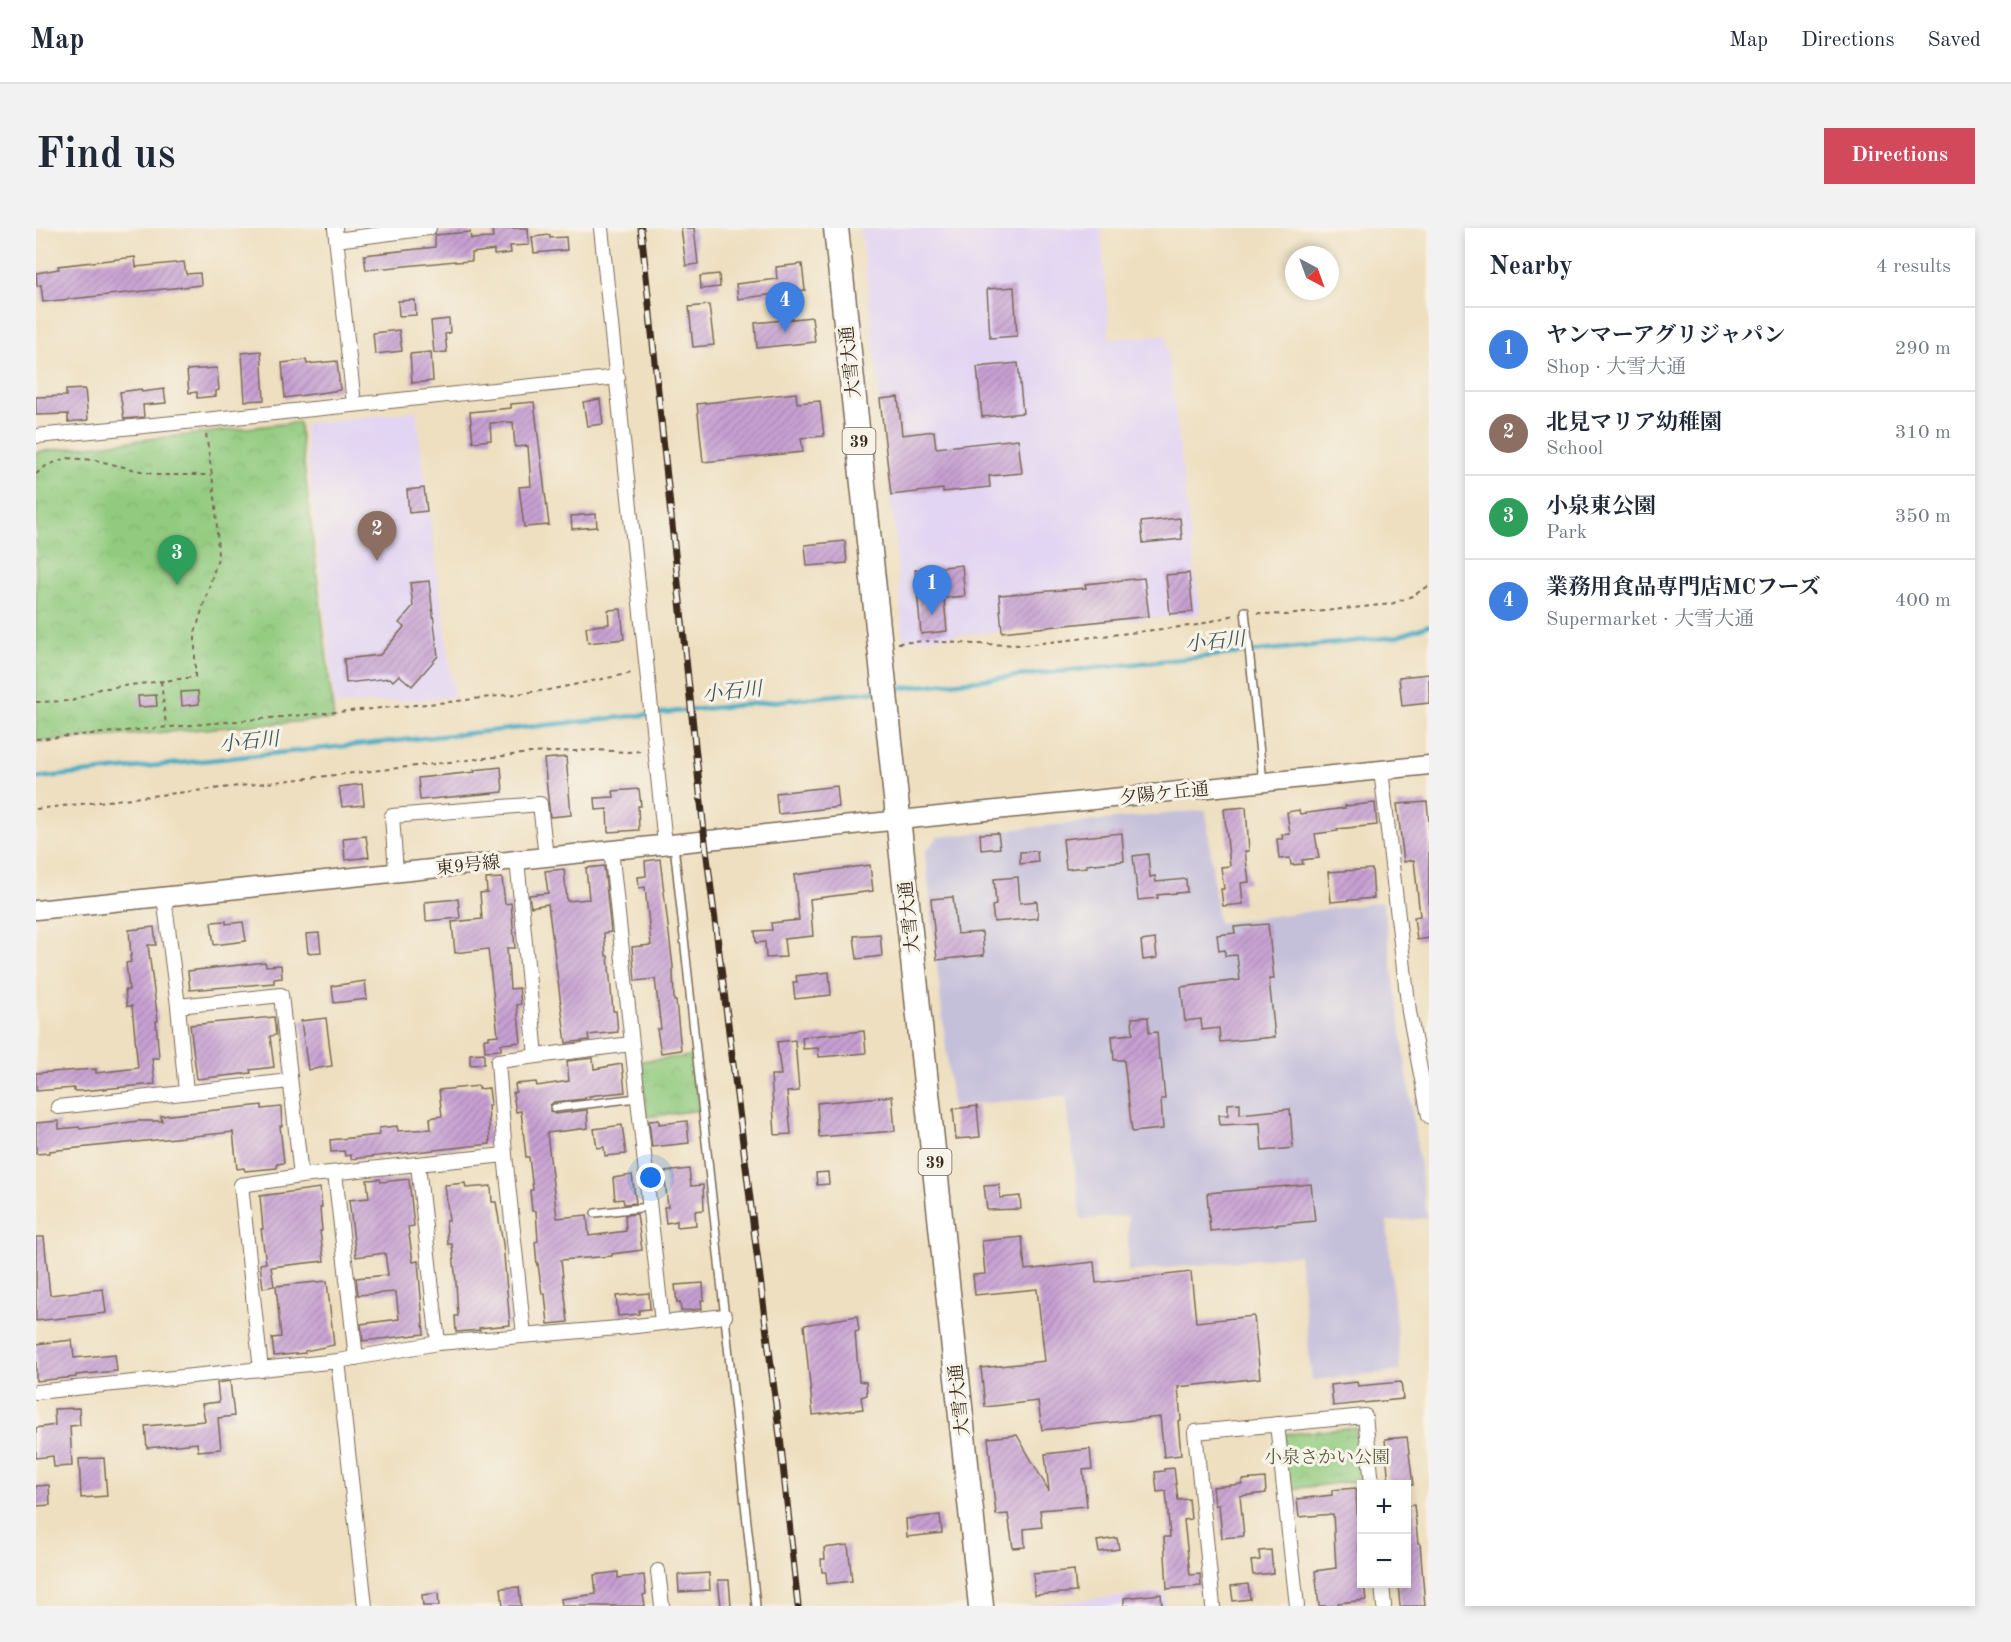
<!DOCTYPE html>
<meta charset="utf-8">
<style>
:root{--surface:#fff;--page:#f2f2f3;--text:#1f2937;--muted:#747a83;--line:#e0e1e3;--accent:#d1495b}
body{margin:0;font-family:"Old Standard TT","Noto Serif JP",serif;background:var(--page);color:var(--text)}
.controls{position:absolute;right:18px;bottom:18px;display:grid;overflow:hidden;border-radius:0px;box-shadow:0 3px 9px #0003}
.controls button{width:54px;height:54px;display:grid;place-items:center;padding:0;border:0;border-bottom:2px solid var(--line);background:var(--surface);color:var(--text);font:30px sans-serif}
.compass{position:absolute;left:1249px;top:18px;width:54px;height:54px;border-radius:50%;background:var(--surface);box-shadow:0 3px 9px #0003;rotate:139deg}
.you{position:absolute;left:615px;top:950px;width:21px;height:21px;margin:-15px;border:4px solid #fff;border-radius:50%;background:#1a73e8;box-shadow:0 0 0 9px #1a73e833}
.badge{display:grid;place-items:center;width:39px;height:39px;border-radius:50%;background:var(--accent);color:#fff;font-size:20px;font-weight:700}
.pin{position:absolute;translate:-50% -50px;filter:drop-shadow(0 2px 3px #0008)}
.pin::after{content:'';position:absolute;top:32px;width:21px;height:18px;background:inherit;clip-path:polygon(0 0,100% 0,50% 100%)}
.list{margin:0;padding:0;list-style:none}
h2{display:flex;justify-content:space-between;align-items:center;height:78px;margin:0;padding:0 24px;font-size:26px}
h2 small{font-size:20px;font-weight:400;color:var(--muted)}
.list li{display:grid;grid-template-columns:39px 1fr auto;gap:18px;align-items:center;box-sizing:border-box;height:84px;padding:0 24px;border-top:2px solid var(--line)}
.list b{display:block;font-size:22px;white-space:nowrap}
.list p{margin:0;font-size:20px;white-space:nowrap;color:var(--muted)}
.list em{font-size:20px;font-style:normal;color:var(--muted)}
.map{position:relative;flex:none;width:1393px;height:1378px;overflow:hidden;border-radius:0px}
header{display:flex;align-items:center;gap:36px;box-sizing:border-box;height:84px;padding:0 30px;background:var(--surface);border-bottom:2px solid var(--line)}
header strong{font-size:28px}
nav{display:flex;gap:33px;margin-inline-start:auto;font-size:21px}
.intro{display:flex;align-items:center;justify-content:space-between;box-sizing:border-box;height:144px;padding:0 36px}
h1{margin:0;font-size:42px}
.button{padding:15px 27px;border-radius:0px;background:var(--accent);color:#fff;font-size:21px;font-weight:700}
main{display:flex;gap:36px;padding:0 36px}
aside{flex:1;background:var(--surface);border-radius:0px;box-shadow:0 3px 9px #0003}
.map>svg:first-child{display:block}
.built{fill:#e2d4f3}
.industrial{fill:#c5c0da}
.park{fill:url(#park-crowns);stroke:#667a4e;stroke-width:1.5}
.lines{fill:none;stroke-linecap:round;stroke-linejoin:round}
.stream{stroke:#43aac3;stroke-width:4.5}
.building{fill:url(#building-hatch)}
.service-casing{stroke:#7a6957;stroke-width:10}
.minor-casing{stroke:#7a6957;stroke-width:16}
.tertiary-casing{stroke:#7a6957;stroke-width:21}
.trunk-casing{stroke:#7a6957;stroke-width:27}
.path{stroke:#7a6957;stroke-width:2;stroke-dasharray:4.5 4.5;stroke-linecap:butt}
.service{stroke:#fff;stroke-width:7}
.minor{stroke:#fff;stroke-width:14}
.tertiary{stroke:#fff;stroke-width:18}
.trunk{stroke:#fff;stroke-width:24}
.rail-casing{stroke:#3b2a1e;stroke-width:7}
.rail{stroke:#f7f3e8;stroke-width:4.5;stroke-dasharray:14;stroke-linecap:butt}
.labels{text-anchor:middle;stroke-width:6;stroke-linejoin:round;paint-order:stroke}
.shield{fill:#f7f3e8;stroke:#73665b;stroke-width:1.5}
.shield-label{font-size:16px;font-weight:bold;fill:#3b2a1e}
.street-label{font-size:18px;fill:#3b2a1e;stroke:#f7f3e8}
.park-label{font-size:18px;fill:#555a3b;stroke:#f7f3e8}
.water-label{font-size:20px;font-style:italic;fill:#3e5758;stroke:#f7f3e8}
</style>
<header>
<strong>Map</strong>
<nav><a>Map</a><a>Directions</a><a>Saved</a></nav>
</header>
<div class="intro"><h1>Find us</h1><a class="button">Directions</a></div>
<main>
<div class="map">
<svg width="1393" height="1378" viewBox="0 0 1393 1378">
<defs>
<pattern id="park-crowns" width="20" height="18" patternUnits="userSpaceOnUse" patternTransform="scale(1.5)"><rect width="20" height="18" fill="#92cb7f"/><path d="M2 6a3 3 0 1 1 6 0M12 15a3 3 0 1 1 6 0" fill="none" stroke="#7fae6d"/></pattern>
<pattern id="building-hatch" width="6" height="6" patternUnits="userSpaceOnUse" patternTransform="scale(1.5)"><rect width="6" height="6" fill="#c7a0d3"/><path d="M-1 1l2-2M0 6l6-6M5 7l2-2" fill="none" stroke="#a383ab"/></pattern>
</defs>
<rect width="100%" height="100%" fill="#f7f3e8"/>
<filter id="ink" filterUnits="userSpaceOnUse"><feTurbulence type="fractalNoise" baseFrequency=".0167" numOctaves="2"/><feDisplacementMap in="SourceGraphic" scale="12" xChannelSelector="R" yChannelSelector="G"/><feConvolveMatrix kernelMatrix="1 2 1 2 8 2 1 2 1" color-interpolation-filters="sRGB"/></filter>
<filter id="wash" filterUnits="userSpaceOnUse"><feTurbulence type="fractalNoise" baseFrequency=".008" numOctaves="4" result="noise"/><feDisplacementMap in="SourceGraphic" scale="24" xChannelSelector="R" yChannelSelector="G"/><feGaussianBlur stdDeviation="1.35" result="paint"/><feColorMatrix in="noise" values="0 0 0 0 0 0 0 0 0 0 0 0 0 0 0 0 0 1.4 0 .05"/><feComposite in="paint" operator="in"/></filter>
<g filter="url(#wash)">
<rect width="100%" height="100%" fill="#eedfc0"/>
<path class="built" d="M825 0H1065L1074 111 1130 107 1164 386 867 412 860 316Z
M380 183 418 469 299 477 268 196Z
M1129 1364 1130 1378H984Z"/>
<path class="industrial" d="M1170 582 1182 695 1347 674 1391 990 1351 994 1364 1143 1276 1152 1263 1027 1092 1044V988L1045 991 1030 868 916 878 889 624 902 609Z"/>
<path class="park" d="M263 194 298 491 0 514V224Z
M657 828 663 882 611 889 605 833Z
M1320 1200 1327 1252 1254 1261 1248 1206Z"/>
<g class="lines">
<path class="stream" d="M855 461 1359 409 1393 397
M0 550 840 463"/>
</g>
<g id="blocks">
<path class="building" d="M471 0H492L493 17 474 18 475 25 458 27V22L436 25V33L419 34V33L330 42 328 27 399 19V7L434 4 435 11 457 10 456 1Z
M645 0H658L662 36 650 38Z
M514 7V10L530 9 531 22 498 25 496 9Z
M99 29 100 39 148 34 150 46 164 45 165 57 7 74 5 57 1 58 0 45 23 41 22 38Z
M766 36 769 62 702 71 700 56 741 51 740 39Z
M683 46 684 59 665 61 664 48Z
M978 59 981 108 954 110 951 61Z
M379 72 380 87 363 88 362 73Z
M673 77 678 117 657 119 653 79Z
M776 89 779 114 721 120 719 95Z
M413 91 414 105 409 106 411 124 398 125 395 93Z
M363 102 366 123 339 126 337 105Z
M225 123 228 172 209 173 206 125Z
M395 124 397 153 376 155 374 126Z
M270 132 271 136 301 133 304 162 249 170 246 135Z
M982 135 987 185 946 189 941 139Z
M181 140 183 162 180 163V168L161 170V164L153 165 151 142Z
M49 161 52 192 32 194V186L0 187V169L30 168V162Z
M105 161 106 164 128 161 130 175 107 177 108 189 88 191 84 164Z
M760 165 761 175 784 173 788 208 765 210 767 224 667 234 661 176Z
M862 169 866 207 898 203 900 220 982 211 986 245 953 248 954 259 907 264V261L855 267 844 171Z
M564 171 567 196 551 198 547 174Z
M498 174 513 297 488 299 483 259 495 258 492 218 479 219 477 194 454 195 455 212 437 214 434 184 475 180V176Z
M388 260 391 283 373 285 371 262Z
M560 286 561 299 536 301 535 288Z
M1144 290 1146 311 1107 315 1105 294Z
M809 313 811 335 771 338 769 317Z
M926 337 929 368 908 370 911 403 885 406 879 342Z
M1153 345 1157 384 1134 386 1130 347Z
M1108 350 1113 388 966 404 963 367 1050 360 1049 356Z
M393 353 402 428 376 458 363 447 357 453 354 450 310 455 308 431 344 427 368 399 363 395 377 378 374 355Z
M585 381 588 411 552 415 550 399 573 396 572 382Z
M1393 446V475L1366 478 1363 449Z
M162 463 163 476 146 478 145 464Z
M120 467 121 478 103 479 102 468Z
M530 529 535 587 514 589 508 531Z
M465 539 467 564 384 572 382 550 439 544 438 542Z
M326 556 328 577 306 579 303 559Z
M801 558 803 579 742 586 740 565Z
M603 561 605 578H602L603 602 572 604 571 581 560 582 559 570 578 569 577 563Z
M1391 574 1393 595V710L1381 712 1378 689 1384 688 1378 632 1368 634 1361 576Z
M1339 575 1341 597 1301 601 1302 603 1279 606 1283 630 1266 632 1267 636 1255 637 1254 630 1243 631 1241 611H1247L1246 607 1254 606 1251 584 1263 582 1264 586 1309 580V578Z
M1210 579 1213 623H1209L1213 654 1205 655 1207 676 1187 678 1185 661H1188L1185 639 1194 638 1188 581Z
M962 605 964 620 945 622 944 606Z
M1086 605 1088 633 1050 637 1051 639 1030 641 1027 611Z
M330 608 333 629 309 632 307 610Z
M1001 623 1002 634 984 636V624Z
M1112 626 1114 649 1119 648 1120 654 1150 651 1151 664 1121 667 1122 670 1102 672 1097 628Z
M624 631 637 739 638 773H640L645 822 625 825 621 801H625L619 751 599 753 596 719 615 717 609 659 603 660 602 649 610 648 609 633Z
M834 637 837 663 774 671 777 708 748 711 750 729 730 730 729 714 720 715 719 703 736 702 735 695 763 692 758 647Z
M568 638 575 704 568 705 570 728H572L577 783H580L582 804 552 807 553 812 530 815 512 676 495 679 493 667 512 665 509 643 528 641 531 673 553 671 550 640Z
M1336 641 1338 670 1295 674 1292 644Z
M982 649 984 675 1001 673 1002 690 958 694 956 678 960 677 958 651Z
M466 650 469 676 475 675 479 720H471L474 761 483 760 485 776 481 777 485 814 465 816V822L449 823 448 811H453V808L462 807 452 721 419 725 416 694 446 691 444 665 451 664 450 651Z
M917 669 921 706 946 704 948 727 901 732 895 671Z
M422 671 424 690 390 693 389 674Z
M190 693V696L207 694 210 713 178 717 175 694Z
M1232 696 1238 751H1233L1239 809 1184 814 1183 800 1166 802 1165 791 1149 793 1145 759 1204 752 1201 727 1189 728V722L1183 723 1181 707 1199 705 1198 699Z
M118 699 120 717H112L122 793H120L123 830H116L119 856 45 863H38V860L0 863V845L60 841V845L102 840 96 778H91L89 762H93L90 735 95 734 94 728H95L93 702Z
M283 705 285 724 272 725 270 706Z
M844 706 846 728 821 731 818 708Z
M1119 711 1121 730 1107 732 1105 713Z
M229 734 230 738 245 737 246 750 238 751V755L154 762 152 743Z
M793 744 795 767 759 771 757 754H761L760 748Z
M329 753 331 771 298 775 296 758Z
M238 789 240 807 234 808 238 839 214 842 215 845 161 851 154 797Z
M1112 789 1113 805 1121 804 1123 831H1125L1129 871H1125L1127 901 1096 904 1088 832H1078L1076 808 1097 806 1096 790Z
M290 790 296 838 272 842 265 793Z
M828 803 830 825 783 829 782 820 767 821 766 809Z
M759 812 763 863 751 864 755 906 739 907 735 847H745L741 814Z
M448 825V836L434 837V826Z
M557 830 558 841 586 836 589 864 560 867 549 869V871L518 874 514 877V883L519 886 551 882 552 900 511 905 521 990 551 987 553 1008 590 1003 589 987 601 986 606 1022 576 1026V1028L525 1032 532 1094 512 1096 509 1066H506L502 1036 501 1037 499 1014 502 1013 500 983H496L494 962H497L493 929H490L485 883 480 884 477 865 480 864 479 856 500 854 501 858 533 853 531 833Z
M443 858V861L453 860 455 877H452L454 916 315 931V927L309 928 308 923 295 924 294 912 343 907V900L361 898 362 903 395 901 394 890 406 888 403 862Z
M856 868 859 903 783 909 781 875Z
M1204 875V886L1254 881 1257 920 1226 923 1224 895 1184 897 1183 887H1192V876Z
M226 877V881L245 879 246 898H244L248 935 241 936V940L209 943 208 940 201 941 197 904 13 923V925L0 926V895L23 893V901L43 899 44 901 102 893H126L125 888Z
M941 878 944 909 920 911 917 881Z
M623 892V896L651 893 653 915 616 919 613 893Z
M586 897 590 926 569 928 568 919 561 920 558 901Z
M653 941 655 958 667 957 668 982 659 983 660 997 641 999V993L630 995 628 979H632L628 944Z
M792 944 793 956 781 957 780 945Z
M596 947 600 975 588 976 587 971 579 972 577 950Z
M344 951 345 954 373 951 378 998 372 999 377 1034 382 1033 388 1106 327 1113 325 1096 363 1091 360 1064 322 1067 320 1050 352 1047 349 1025 320 1029 313 972 333 970 331 952Z
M429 955 430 960 455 958 456 974H460L467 1016 474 1097 443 1100 444 1102 420 1104 419 1088H422L420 1054 416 1016H412L410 993H413L409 957Z
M1275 956 1279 993 1174 1003 1171 965Z
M963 957 964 970 984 968 985 981 951 982 948 958Z
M284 960 286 979 284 980 286 1003H284L288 1033 235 1039 238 1058 227 1060 224 1036 230 1035 225 1001H227L224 968Z
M0 1009H8L14 1067 67 1061 70 1085 0 1093Z
M986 1009 989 1042 1058 1034 1060 1055 1155 1044 1160 1094 1218 1088 1224 1150 1142 1159 1145 1192 1142 1193 1145 1227 1128 1229 1124 1189 1006 1202 1002 1173 949 1179 945 1140 1009 1133 1001 1061 939 1067 937 1047 949 1046 946 1013Z
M291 1053 298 1117 269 1123V1125L238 1128 236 1110 245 1109 240 1058Z
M667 1055 668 1072H665L666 1081 645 1083 644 1074 641 1075 639 1057Z
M613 1065 614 1081 603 1082V1086L582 1088 580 1068Z
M821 1088 823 1103 819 1104 823 1153 830 1154 831 1167 825 1169 827 1181 777 1187 768 1097Z
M36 1112 38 1130 79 1126 81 1143 40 1147V1149L0 1153V1116Z
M194 1153 198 1188 182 1190 185 1221 162 1223 161 1215 111 1220 109 1198 169 1193 166 1176 183 1174 181 1155Z
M1321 1154 1322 1158 1365 1154 1367 1171 1297 1178 1295 1157Z
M43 1180 44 1197 34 1198 36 1238 18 1239 17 1228 0 1230V1200L19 1197 18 1181Z
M981 1207 1013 1263 1009 1226 1054 1221 1056 1241 1047 1242 1051 1278 1004 1282 1006 1299 988 1301 989 1319 977 1320 972 1286 960 1287 952 1210Z
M1371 1209 1377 1257H1353L1349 1211Z
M68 1230 71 1268 45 1270 43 1231Z
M1138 1240 1142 1272 1153 1271 1155 1291 1148 1292 1154 1347 1164 1346 1165 1358 1131 1361 1128 1309H1134L1130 1263 1121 1264 1119 1244 1128 1243V1241Z
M1229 1250 1230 1265 1204 1268 1208 1308 1186 1310 1183 1277H1179L1177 1259 1206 1256V1252Z
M13 1257 14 1277 0 1278V1258Z
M1320 1260 1323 1325 1326 1324V1356H1328L1330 1372 1302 1375V1378H1283L1279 1343 1300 1340 1297 1286 1263 1289 1261 1271 1296 1267V1262Z
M1378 1277 1382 1315H1384L1389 1378H1364L1362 1356H1371V1278Z
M904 1287 906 1305 871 1309 870 1291Z
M1081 1310 1083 1321 1063 1324 1061 1313Z
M812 1317 816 1353 791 1356 790 1344H786L785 1331H789L788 1320Z
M1235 1322 1237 1345 1217 1347 1215 1333 1224 1332 1223 1323Z
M1038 1342 1040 1364 999 1367 997 1346Z
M582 1344V1350L608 1347 610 1366 607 1367 609 1378H526L525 1371 560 1366 558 1347Z
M673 1345 674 1362 643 1364 642 1347Z
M682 1352H693L695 1378H685Z
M1212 1356 1214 1371 1197 1373 1195 1358Z
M483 1359 485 1378H467L465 1360Z
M402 1365 403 1378H387L386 1367Z
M1125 1366 1126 1378H1088V1370Z"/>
</g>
</g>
<g filter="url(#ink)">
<use href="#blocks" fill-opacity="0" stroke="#7a6957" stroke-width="1.5"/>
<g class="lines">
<g class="service-casing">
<path id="service" d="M1209 383 1227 554
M638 617 720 1378
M519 880 601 870
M559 985 613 979"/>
</g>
<g class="minor-casing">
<path id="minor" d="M299 0 318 176
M565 0 629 616
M300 12 393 0
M0 208C194 191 388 169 582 149
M1345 542 1373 784 1393 888
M575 621 626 1094
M481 632 500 828
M360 644 356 588 504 576 510 629
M128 669 142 778 150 864
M142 778 245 767 265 948
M22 879 254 853
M382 937 402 1115
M299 945 320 1130
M488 1107 469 927 462 833 595 816
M302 1133 329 1378
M225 1142 205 957 265 948 469 927
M0 1164 302 1133 402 1115 582 1100 689 1088
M1241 1196 1261 1378
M622 1343 626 1378
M1346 1356 1348 1378
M1177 1378 1159 1204 1329 1188 1336 1256"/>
</g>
<g class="tertiary-casing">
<path id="tertiary" d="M0 682 1393 537"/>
</g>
<g class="trunk-casing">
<path id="trunk" d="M800 0 945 1378"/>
</g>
<path class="path" d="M0 246 10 238 30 230 59 232 121 247H175
M1221 385 1249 387 1355 376 1376 368 1393 358
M862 415 889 413 940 416 989 417 1161 397 1198 387
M125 453 130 498
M0 474 36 473 63 461 159 449V405L182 330 180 276 170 205
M0 511 413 474 512 462 596 445
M0 581 494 525 561 522 591 524 605 523"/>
<use href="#service" class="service"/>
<use href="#minor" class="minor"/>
<use href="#tertiary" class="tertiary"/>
<use href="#trunk" class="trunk"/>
<g class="rail-casing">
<path id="rail" d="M605 0 669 613 744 1209 762 1378"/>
</g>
<use href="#rail" class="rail"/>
</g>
</g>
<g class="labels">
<g class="shield">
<rect x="806.5" y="200" width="33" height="26" rx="4.5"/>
<rect x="882.5" y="921" width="33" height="26" rx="4.5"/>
</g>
<g class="shield-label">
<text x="823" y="219">39</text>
<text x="899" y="940">39</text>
</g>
<g class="street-label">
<text transform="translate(814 134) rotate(-96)" y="6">大雪大通</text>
<text transform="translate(1128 565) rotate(-6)" y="6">夕陽ケ丘通</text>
<text transform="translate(432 637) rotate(-6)" y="6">東9号線</text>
<text transform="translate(873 689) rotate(-96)" y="6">大雪大通</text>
<text transform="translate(923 1172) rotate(-96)" y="6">大雪大通</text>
</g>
<g class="park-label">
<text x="1291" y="1235">小泉さかい公園</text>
</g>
<g class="water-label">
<text transform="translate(1179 413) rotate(-6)" y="7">小石川</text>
<text transform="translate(696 463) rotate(-6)" y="7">小石川</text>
<text transform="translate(213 513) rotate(-6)" y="7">小石川</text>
</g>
</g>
</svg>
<div class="controls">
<button>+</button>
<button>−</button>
</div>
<svg class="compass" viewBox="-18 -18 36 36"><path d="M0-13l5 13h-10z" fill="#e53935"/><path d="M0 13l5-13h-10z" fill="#747a83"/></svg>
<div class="you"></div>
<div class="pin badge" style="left:896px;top:387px;background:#3f7fe0">1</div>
<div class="pin badge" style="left:341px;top:333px;background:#8d6e63">2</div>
<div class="pin badge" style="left:141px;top:357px;background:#2e9e5b">3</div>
<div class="pin badge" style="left:749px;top:104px;background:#3f7fe0">4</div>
</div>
<aside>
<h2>Nearby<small>4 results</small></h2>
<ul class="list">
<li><span class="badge" style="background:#3f7fe0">1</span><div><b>ヤンマーアグリジャパン</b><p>Shop · 大雪大通</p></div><em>290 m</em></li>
<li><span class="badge" style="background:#8d6e63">2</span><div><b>北見マリア幼稚園</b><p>School</p></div><em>310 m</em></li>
<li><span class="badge" style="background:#2e9e5b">3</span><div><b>小泉東公園</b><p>Park</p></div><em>350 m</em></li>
<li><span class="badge" style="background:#3f7fe0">4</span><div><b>業務用食品専門店MCフーズ</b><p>Supermarket · 大雪大通</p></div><em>400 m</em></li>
</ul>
</aside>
</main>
